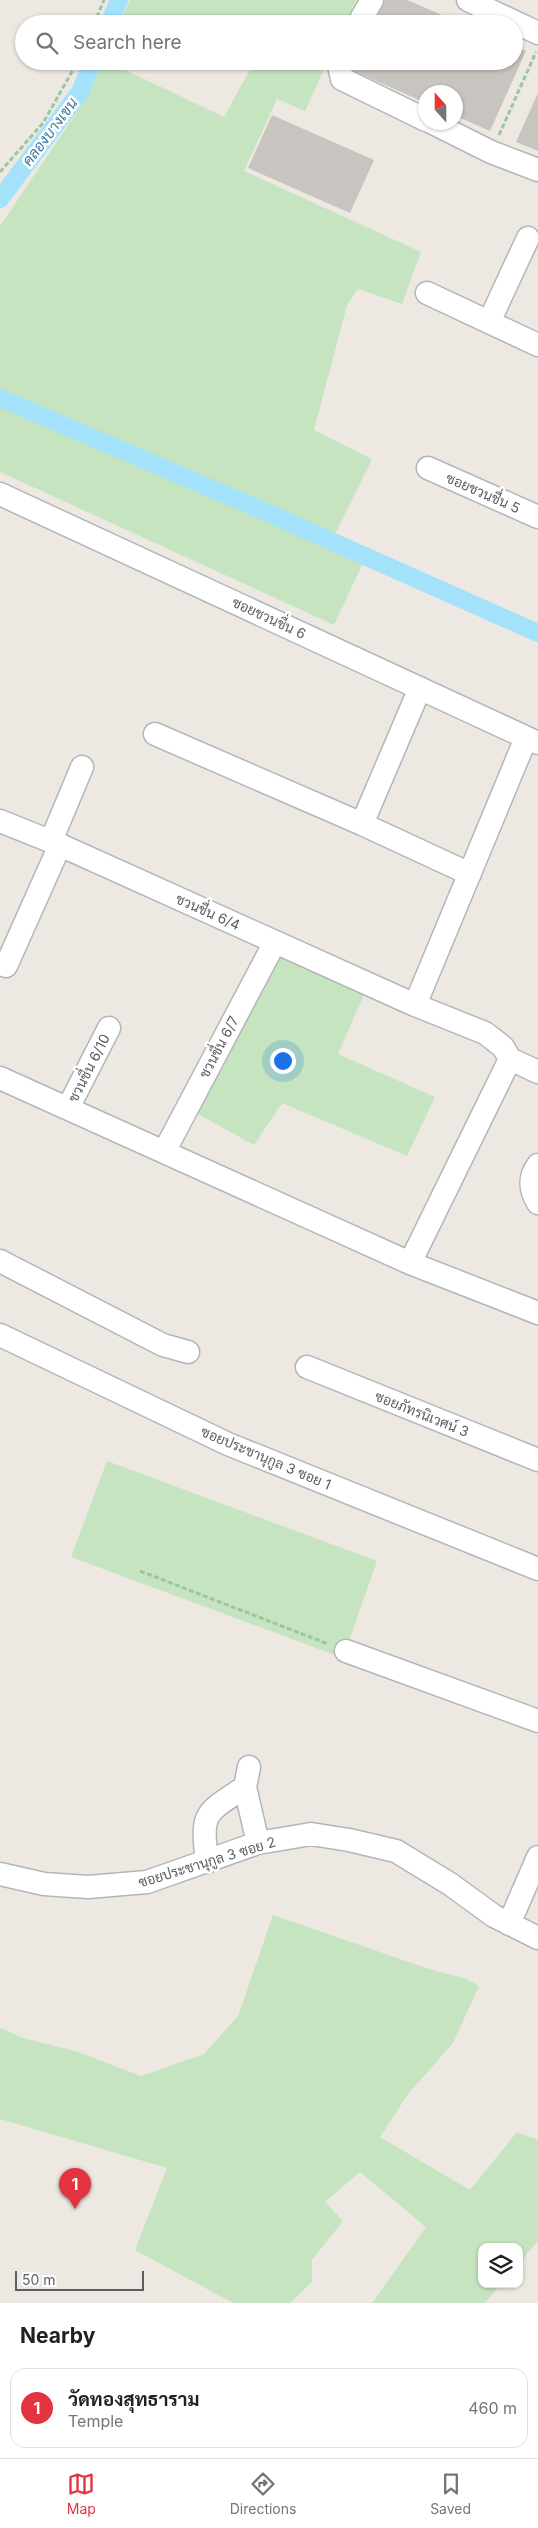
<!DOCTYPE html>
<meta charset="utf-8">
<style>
:root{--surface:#fff;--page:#f2f2f2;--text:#202124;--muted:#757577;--line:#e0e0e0;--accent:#e3333f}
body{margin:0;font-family:Inter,Sarabun,sans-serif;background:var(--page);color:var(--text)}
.controls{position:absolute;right:15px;bottom:15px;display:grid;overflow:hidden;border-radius:10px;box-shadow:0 1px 4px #0004}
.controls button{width:45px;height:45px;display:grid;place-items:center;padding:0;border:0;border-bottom:1px solid var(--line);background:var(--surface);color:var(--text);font:25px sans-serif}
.compass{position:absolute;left:418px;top:85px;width:45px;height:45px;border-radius:50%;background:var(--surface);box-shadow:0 1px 4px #0004;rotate:339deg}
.scale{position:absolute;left:15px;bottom:12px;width:129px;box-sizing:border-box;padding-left:5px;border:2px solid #5b5f63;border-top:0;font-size:14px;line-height:18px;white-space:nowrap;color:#5b5f63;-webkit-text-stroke:4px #fff;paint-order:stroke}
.you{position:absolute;left:282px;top:1060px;width:18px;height:18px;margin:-12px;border:4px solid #fff;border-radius:50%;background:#1a73e8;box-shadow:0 0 0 8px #1a73e833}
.badge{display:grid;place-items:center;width:32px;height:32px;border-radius:50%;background:var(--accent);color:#fff;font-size:16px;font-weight:700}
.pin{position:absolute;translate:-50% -41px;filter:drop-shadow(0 1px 2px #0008)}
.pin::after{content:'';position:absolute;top:26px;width:18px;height:15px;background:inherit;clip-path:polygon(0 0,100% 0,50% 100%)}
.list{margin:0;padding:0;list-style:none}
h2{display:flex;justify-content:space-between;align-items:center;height:65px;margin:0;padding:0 20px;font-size:21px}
h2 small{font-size:16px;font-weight:400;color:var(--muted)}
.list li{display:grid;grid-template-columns:32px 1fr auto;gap:15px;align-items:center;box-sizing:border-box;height:80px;margin:0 10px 10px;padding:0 10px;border:1px solid var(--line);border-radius:15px}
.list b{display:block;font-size:19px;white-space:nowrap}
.list p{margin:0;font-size:16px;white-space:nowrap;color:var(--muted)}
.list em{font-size:16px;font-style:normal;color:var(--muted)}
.icon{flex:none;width:28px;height:28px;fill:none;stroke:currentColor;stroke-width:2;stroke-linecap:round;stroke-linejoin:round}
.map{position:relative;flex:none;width:538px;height:2303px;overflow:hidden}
.search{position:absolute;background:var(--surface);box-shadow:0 1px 4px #0004;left:15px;right:15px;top:15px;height:55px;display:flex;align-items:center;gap:12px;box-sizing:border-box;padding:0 18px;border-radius:28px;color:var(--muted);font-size:19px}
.sheet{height:155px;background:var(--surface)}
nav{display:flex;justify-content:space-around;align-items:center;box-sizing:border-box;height:70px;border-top:1px solid var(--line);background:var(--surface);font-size:14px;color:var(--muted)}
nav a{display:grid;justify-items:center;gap:2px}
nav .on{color:var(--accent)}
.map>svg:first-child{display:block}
.green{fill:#c5e4bf}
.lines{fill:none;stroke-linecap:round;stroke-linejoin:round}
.canal{stroke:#a4e2fc;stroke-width:18}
.building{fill:#c8c4c0}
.minor-casing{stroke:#b3b6b9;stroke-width:25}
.path{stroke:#9ac7a1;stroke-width:3;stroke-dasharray:5 2.5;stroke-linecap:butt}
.minor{stroke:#fff;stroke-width:22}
.labels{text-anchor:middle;stroke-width:5;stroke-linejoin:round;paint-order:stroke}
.street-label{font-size:14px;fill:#5b5f63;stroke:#fff}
.water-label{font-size:15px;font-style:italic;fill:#3c799b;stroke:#fff}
</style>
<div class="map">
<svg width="538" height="2303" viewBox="0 0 538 2303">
<rect width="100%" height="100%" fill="#ede9e2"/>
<path class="green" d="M130 0H356L345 24H119Z
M103 61H128L123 69 224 117 253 64 246 61H328L305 111 277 99 244 171 421 252 402 304 358 289 347 305 314 430 372 459 333 538 370 548 334 625 0 472V226L89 94Z
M280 956 365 992 338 1054 435 1097 407 1156 282 1103 254 1145 196 1113Z
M107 1461 377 1561 343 1658 71 1557Z
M273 1915 429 1969 467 1979 479 1986 453 2043 408 2094 380 2137 470 2190 517 2132 538 2140V2241L519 2263V2247H482V2284H501L485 2303H372L426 2227 360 2172 325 2202 343 2221 312 2260V2282L290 2303H233L135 2250 167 2168 0 2119V2028L23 2038 75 2051 141 2076 204 2054 238 2016Z"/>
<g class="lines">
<path class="canal" d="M109 24 119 0
M0 199 80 92 93 61
M0 398 259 509 538 633"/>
</g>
<path class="building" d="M379 0H407L463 24H369Z
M514 46 526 51 490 131 456 116V92H426V103L349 69 352 61H514Z
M538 93V151L516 142Z
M272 115 374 160 350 213 248 168Z"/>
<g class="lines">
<g class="minor-casing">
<path id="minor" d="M468 0 538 33
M358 24 372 0
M338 61 342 79 426 120
M431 122 491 152 538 170
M427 293 538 345
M489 322 528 238
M428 468 538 517
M0 494 538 743
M155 734 362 824 470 874
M0 821 60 845 415 1005 485 1033 503 1047 510 1059
M362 824 420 688
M51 841 82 767
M6 966 60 845
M415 1005 526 738
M510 1059 538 1072
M0 1078 410 1263 538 1313
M68 1108 109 1028
M164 1152 275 942
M538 1165C529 1177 530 1190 538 1203
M0 1261 163 1345 188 1352
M410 1263 510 1059
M0 1335 228 1444 538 1569
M307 1367 538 1460
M346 1651 538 1721
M249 1767 245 1787 258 1843
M207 1862C201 1812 204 1814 245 1787
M0 1874 44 1884 88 1887 147 1882 258 1843 311 1834 349 1840 396 1851 450 1884 494 1916 538 1938
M509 1924 538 1857"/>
</g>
<path class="path" d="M94 24 104 0
M499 135 536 52
M0 172 43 123 78 61
M140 1571 328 1644"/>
<use href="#minor" class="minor"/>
</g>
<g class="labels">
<g class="street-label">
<text transform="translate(483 493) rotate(24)" y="5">ซอยชวนชื่น 5</text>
<text transform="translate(269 618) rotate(25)" y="5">ซอยชวนชื่น 6</text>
<text transform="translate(208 912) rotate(24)" y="5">ชวนชื่น 6/4</text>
<text transform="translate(219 1047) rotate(-62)" y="5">ชวนชื่น 6/7</text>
<text transform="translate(89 1068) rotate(-63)" y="5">ชวนชื่น 6/10</text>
<text transform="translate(422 1414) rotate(22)" y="5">ซอยภัทรนิเวศน์ 3</text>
<text transform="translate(266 1458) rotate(23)" y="5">ซอยประชานุกูล 3 ซอย 1</text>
<text transform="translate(207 1862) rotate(-17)" y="5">ซอยประชานุกูล 3 ซอย 2</text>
</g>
<g class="water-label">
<text transform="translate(50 132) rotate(-53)" y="5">คลองบางเขน</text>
</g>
</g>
</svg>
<div class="controls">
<button><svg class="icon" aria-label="layers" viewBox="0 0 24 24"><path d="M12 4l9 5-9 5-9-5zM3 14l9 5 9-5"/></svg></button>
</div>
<svg class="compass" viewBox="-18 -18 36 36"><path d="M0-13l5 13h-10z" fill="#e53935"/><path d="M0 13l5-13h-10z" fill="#757577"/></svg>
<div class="scale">50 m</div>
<div class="you"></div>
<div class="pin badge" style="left:75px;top:2209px">1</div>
<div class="search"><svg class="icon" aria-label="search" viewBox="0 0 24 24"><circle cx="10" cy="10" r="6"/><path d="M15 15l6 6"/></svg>Search here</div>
</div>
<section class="sheet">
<h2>Nearby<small></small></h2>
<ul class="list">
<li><span class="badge">1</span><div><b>วัดทองสุทธาราม</b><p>Temple</p></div><em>460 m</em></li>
</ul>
</section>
<nav>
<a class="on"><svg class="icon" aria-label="map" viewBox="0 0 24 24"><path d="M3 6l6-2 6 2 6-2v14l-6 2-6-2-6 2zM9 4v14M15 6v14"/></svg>Map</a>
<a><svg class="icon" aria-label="directions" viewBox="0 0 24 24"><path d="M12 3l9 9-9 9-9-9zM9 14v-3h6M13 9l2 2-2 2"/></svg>Directions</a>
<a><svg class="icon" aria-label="saved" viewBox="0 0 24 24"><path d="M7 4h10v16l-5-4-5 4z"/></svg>Saved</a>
</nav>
